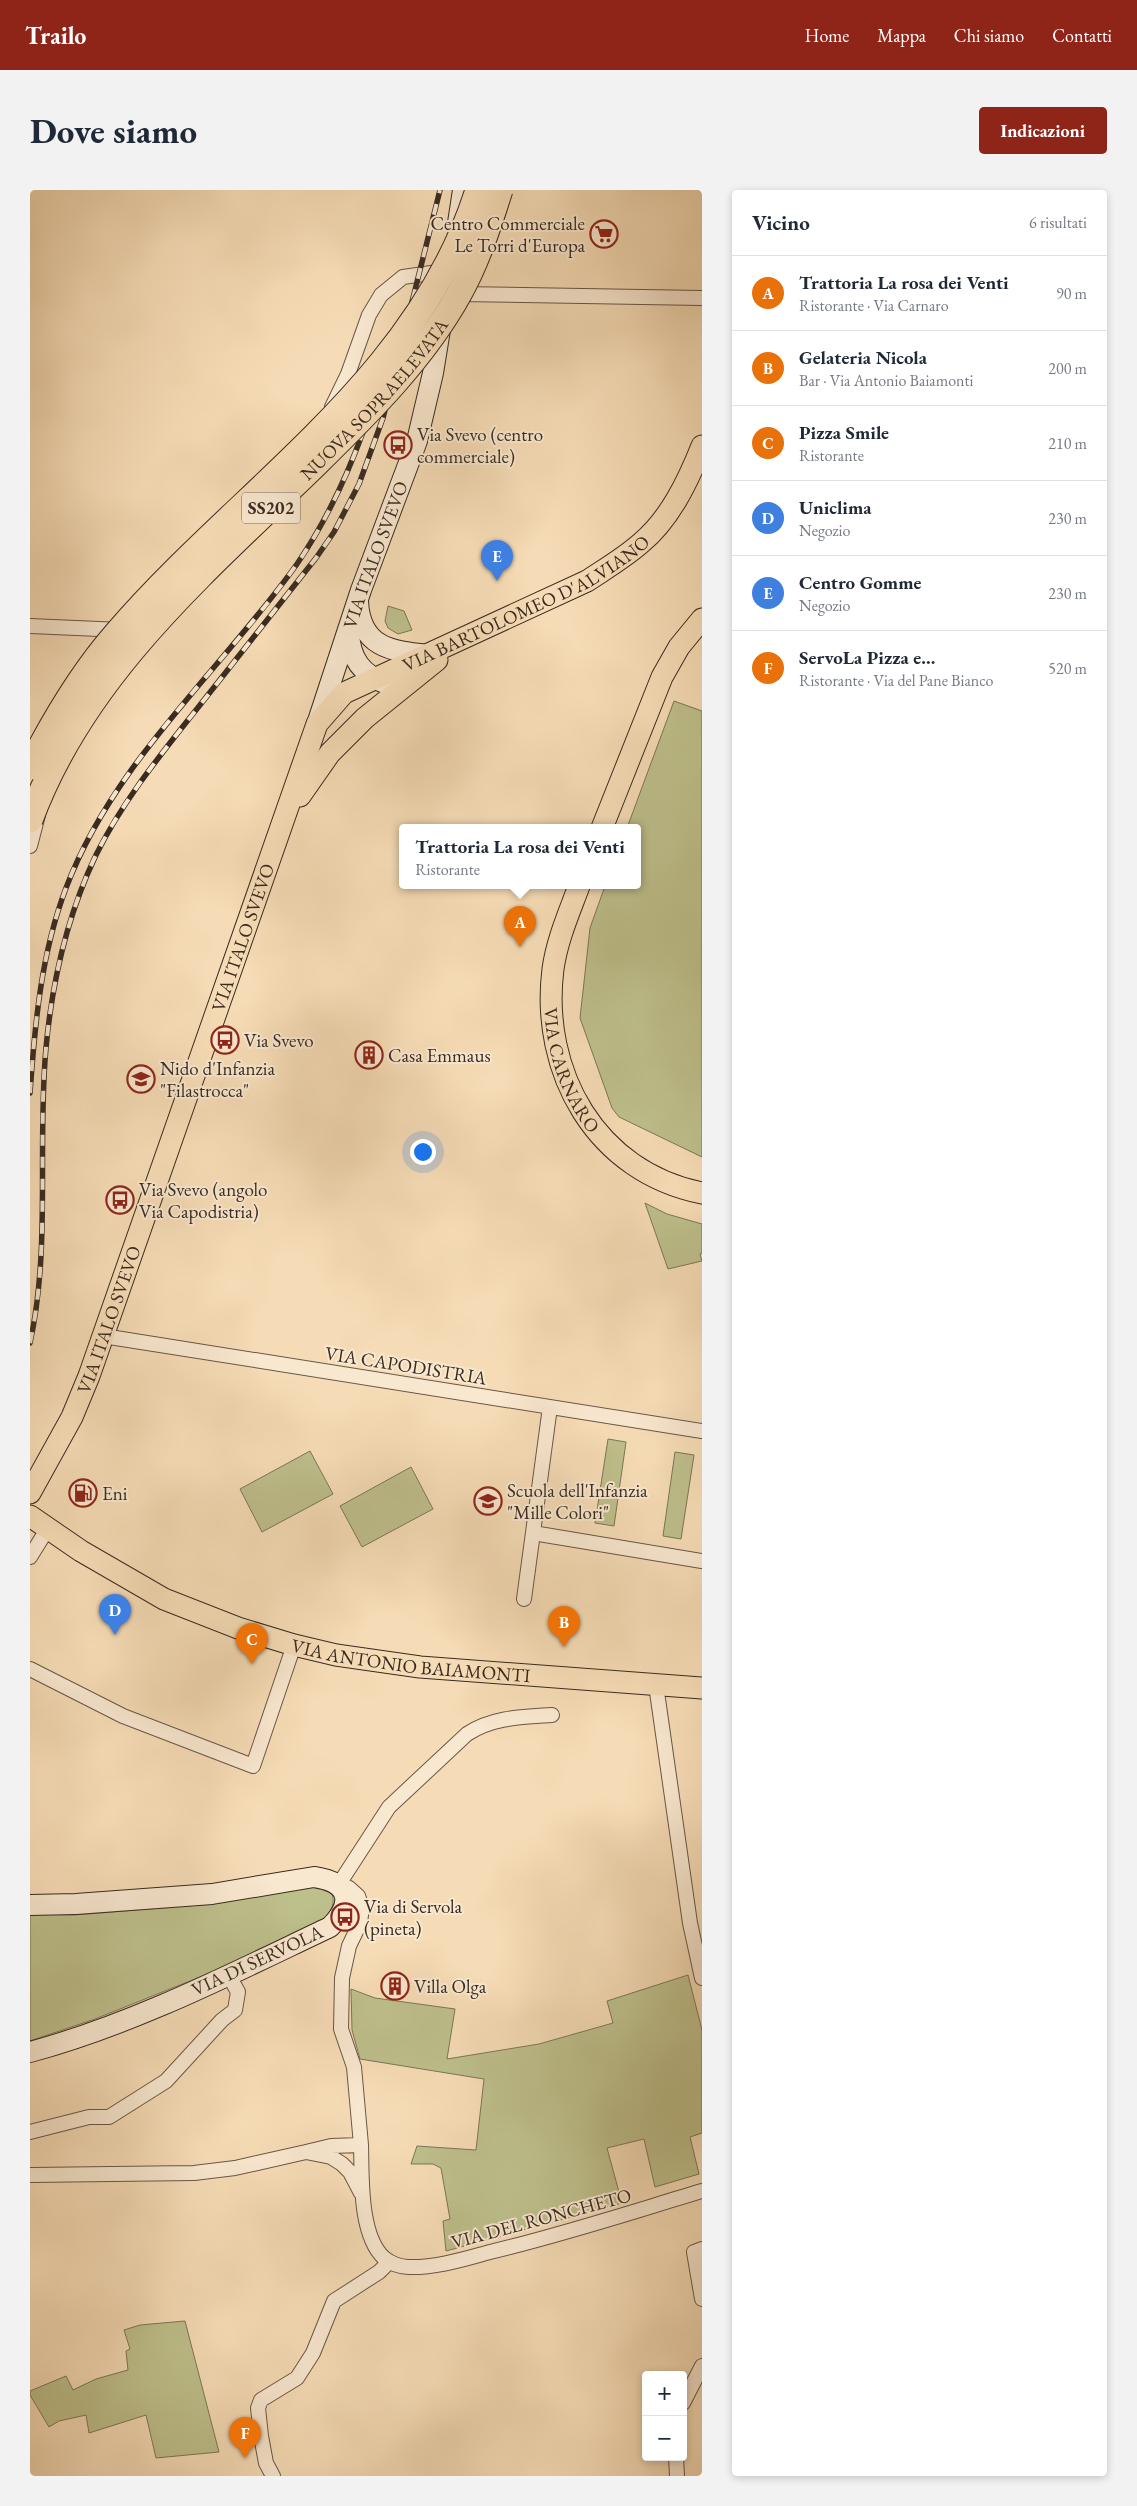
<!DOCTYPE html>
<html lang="it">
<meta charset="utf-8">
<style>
:root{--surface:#fff;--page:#f2f2f3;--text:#1f2937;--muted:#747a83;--line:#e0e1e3;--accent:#8f2418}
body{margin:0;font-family:"EB Garamond",serif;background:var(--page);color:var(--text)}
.controls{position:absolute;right:15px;bottom:15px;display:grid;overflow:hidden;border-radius:5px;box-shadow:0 2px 8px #0003}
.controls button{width:45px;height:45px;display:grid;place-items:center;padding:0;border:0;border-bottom:1px solid var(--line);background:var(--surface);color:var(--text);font:25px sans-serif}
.you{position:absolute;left:392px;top:961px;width:18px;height:18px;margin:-12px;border:4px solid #fff;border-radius:50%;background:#1a73e8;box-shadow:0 0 0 8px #1a73e833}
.badge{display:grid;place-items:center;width:32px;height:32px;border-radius:50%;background:var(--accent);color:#fff;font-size:16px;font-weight:700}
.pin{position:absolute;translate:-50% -41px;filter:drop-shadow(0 1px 2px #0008)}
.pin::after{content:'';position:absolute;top:26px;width:18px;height:15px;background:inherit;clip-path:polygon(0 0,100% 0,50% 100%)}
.popup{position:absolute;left:369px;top:634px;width:242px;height:65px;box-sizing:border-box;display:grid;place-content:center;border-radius:5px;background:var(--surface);filter:drop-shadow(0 1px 4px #0005);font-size:16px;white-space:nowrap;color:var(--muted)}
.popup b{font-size:19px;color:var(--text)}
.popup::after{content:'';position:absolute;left:50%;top:100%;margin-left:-10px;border:10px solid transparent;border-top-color:var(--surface)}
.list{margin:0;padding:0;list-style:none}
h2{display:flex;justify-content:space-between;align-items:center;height:65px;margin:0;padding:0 20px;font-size:21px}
h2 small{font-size:16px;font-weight:400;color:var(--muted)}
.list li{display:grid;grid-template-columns:32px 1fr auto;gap:15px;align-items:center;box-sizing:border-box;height:75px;padding:0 20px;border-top:1px solid var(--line)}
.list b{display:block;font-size:19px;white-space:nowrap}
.list p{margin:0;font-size:16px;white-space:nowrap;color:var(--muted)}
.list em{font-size:16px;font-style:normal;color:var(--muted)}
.map{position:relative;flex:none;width:672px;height:2286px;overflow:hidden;border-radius:5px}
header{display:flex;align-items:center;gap:30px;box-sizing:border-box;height:70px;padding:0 25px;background:var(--accent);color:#fff}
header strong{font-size:24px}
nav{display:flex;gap:28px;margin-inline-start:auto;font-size:18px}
.intro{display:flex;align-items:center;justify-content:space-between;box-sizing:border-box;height:120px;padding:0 30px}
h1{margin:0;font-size:35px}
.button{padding:12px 22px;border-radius:5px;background:var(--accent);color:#fff;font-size:18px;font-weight:700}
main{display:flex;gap:30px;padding:0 30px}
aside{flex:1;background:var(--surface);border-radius:5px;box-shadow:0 2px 8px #0003}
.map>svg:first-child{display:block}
.green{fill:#bec08c;stroke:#7c7656}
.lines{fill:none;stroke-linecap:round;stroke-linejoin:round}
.street-casing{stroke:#685746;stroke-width:16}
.secondary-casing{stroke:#392b21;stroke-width:22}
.primary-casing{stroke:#392b21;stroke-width:23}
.street{stroke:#f9e8d0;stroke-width:14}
.secondary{stroke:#f9e8d0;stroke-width:20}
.primary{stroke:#f6dcb6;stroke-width:21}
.rail-casing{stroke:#392b21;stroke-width:5.5}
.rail{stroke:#f9e8d0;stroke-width:4;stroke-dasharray:11;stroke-linecap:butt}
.highway-bridge-casing{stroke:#392b21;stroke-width:27;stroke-linecap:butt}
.highway-bridge{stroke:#f6dcb6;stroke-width:25}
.labels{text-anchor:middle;stroke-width:4;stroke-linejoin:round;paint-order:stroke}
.shield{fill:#f9e8d0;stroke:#736456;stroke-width:1}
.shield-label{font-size:18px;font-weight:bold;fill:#392b21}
.poi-label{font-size:19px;fill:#392b21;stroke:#f9e8d0;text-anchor:start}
.street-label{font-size:19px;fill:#392b21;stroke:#f9e8d0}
</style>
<header>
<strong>Trailo</strong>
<nav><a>Home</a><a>Mappa</a><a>Chi siamo</a><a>Contatti</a></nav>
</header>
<div class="intro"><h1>Dove siamo</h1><a class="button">Indicazioni</a></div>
<main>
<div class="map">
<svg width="672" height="2286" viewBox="0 0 672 2286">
<rect width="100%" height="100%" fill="#f6dcb6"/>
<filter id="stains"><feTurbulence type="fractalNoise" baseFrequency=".004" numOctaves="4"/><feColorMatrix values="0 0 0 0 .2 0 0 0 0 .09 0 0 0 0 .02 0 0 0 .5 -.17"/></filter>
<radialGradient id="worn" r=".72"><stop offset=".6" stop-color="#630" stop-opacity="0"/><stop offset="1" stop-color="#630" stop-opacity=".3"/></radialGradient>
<path class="green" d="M358 416 374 421 382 440 368 444 358 438 355 431Z
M644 511 672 521V967L589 927 582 918 550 828 560 738 575 696H608V638H597Z
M615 1013 637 1024 672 1034V1063L670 1064 672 1071 638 1079Z
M578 1249 596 1252 584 1336 565 1333Z
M280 1261 303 1304 232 1342 210 1299Z
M645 1262 664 1265 651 1349 633 1346Z
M381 1277 403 1319 332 1357 310 1316Z
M285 1696 302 1702C305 1714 302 1720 294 1729L195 1777 65 1829 0 1851V1724L44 1725 182 1714Z
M658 1785 672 1840V1943L660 1947 669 1984 625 1997 614 1949 577 1958 592 2013 416 2061 413 2031 420 2029 411 1978 403 1974H381L387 1956 446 1960 454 1889 330 1869 322 1840 321 1799 345 1808 425 1819 417 1869 509 1854 583 1833 577 1811Z
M155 2131 189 2262 126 2268 116 2225 59 2243 56 2225 29 2231 19 2237 0 2205V2201L36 2186 43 2200 66 2189 98 2180 96 2161 100 2159 94 2140 110 2135Z"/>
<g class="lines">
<g class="street-casing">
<path id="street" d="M428 104 672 108
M302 217 318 184 339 125 351 105 373 87 415 81
M0 436 92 440
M0 656 8 625
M73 1146 672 1241
M503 1343 672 1371
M0 1367 18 1338
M494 1409 520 1217
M0 1479 93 1526 223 1576 264 1455
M626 1495 660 1733 672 1788
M0 1942 59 1927H79L136 1891 192 1830 205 1820 208 1802 198 1784
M331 1955 324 1877 311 1839 312 1788 319 1756 330 1733 332 1717 328 1706 319 1698 309 1694 359 1617 437 1544C463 1527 492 1527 522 1525
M276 1962 301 1956 331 1955C332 1986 329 2045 354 2068 360 2073 370 2077 378 2077 406 2078 434 2069 460 2062 532 2045 602 2022 672 2001
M0 1985 164 1983 205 1978 276 1962 301 1967 312 1974 320 1982 331 2003
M672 2059 664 2062 672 2109
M653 2213 672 2176
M646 2267 647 2286
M243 2286 236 2273 231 2246 228 2218 231 2210 267 2188 283 2163 304 2111 349 2082 359 2072"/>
</g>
<g class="secondary-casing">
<g id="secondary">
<path d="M428 33 433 0"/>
<path d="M328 411C330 457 360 461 398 465"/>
<path d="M319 442C320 469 332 485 357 494"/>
<path id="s1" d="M287 534 331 400 387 251 403 183 421 72"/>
<path d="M0 1715 46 1714 182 1704 284 1687C319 1692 325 1712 300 1737 203 1783 104 1834 0 1862"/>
</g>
</g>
<g class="primary-casing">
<g id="primary">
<path d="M270 606 300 563 335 528 407 470"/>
<path d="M572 638 632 487 649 457 672 429"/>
<path id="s2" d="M549 696C539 723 527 750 523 779 510 882 566 982 672 1003"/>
<path id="s3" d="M0 1303 42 1227 59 1186 287 534 314 503 557 391C575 379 594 368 611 353 640 329 658 291 672 256"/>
<path id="s4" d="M0 1326 51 1361 134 1409 208 1438 264 1455 306 1465 390 1477 672 1498"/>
</g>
</g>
<use href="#street" class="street"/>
<use href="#secondary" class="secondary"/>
<use href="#primary" class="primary"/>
<g class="rail-casing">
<path id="rail" d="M0 903C5 833 11 764 36 698 84 571 190 482 267 374 295 333 316 289 333 242
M0 1153C21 1057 7 956 16 858 22 792 37 726 66 665 93 610 132 563 170 515 209 466 247 417 286 368L304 342 329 294 353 228 410 0"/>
</g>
<use href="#rail" class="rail"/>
<g class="highway-bridge-casing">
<g id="highway-bridge">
<path d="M0 577C24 530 51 484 86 444 211 298 388 192 448 0"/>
<path id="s5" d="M0 630C54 483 176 381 285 275 338 223 393 169 429 104 447 72 459 35 470 0"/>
</g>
</g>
<use href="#highway-bridge" class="highway-bridge"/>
</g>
<defs>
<g id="supermarket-ring" transform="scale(1.4375)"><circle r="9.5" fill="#f9e8d0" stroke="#8f2418" stroke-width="1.5"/><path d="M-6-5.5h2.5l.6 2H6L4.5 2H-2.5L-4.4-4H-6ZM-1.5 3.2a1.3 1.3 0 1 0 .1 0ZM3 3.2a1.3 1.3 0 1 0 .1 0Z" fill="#8f2418"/></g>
<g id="bus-ring" transform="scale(1.4375)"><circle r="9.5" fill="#f9e8d0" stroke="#8f2418" stroke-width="1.5"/><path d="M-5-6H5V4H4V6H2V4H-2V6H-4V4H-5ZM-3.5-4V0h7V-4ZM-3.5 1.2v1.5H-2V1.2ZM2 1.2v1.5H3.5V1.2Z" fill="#8f2418"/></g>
<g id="building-ring" transform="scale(1.4375)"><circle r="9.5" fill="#f9e8d0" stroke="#8f2418" stroke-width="1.5"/><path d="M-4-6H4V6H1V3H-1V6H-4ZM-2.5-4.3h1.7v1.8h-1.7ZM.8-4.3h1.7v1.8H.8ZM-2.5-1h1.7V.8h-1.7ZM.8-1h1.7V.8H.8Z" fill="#8f2418"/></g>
<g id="school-ring" transform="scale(1.4375)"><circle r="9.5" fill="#f9e8d0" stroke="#8f2418" stroke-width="1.5"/><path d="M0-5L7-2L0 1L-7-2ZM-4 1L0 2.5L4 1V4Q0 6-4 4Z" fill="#8f2418"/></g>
<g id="fuel-ring" transform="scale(1.4375)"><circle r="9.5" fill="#f9e8d0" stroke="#8f2418" stroke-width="1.5"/><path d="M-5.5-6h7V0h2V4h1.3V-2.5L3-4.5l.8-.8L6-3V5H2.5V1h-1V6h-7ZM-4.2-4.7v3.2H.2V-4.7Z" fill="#8f2418"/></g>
</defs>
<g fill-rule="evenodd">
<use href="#supermarket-ring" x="574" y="44"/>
<use href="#bus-ring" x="368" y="255"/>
<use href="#bus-ring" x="195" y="850"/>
<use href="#building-ring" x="339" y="865"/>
<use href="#school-ring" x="111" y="889"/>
<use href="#bus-ring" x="90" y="1010"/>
<use href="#fuel-ring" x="53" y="1303"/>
<use href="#school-ring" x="458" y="1311"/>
<use href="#bus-ring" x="315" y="1727"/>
<use href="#building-ring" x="365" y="1796"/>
</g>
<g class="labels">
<rect class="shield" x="212" y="302.5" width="58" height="31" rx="4"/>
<g class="shield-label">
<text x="241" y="324">SS202</text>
</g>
<g class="poi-label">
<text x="555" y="40" text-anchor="end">Centro Commerciale<tspan x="555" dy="22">Le Torri d'Europa</tspan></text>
<text x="387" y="251">Via Svevo (centro<tspan x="387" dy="22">commerciale)</tspan></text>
<text x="214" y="857">Via Svevo</text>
<text x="358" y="872">Casa Emmaus</text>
<text x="130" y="885">Nido d'Infanzia<tspan x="130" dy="22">"Filastrocca"</tspan></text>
<text x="109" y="1006">Via Svevo (angolo<tspan x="109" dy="22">Via Capodistria)</tspan></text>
<text x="477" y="1307">Scuola dell'Infanzia<tspan x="477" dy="22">"Mille Colori"</tspan></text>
<text x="72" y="1310">Eni</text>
<text x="334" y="1723">Via di Servola<tspan x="334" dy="22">(pineta)</tspan></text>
<text x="384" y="1803">Villa Olga</text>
</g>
<g class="street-label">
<text dy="7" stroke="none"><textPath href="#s5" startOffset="548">NUOVA SOPRAELEVATA</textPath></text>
<text dy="7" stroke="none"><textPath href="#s1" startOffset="179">VIA ITALO SVEVO</textPath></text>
<text dy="7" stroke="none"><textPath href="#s3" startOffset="1066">VIA BARTOLOMEO D'ALVIANO</textPath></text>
<text dy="7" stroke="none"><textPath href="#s3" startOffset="596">VIA ITALO SVEVO</textPath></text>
<text dy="7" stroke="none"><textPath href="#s2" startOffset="192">VIA CARNARO</textPath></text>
<text dy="7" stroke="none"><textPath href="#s3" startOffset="191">VIA ITALO SVEVO</textPath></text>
<text transform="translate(376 1175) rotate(9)" y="7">VIA CAPODISTRIA</text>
<text dy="7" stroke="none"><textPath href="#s4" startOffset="414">VIA ANTONIO BAIAMONTI</textPath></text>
<text transform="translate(227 1770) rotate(-25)" y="7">VIA DI SERVOLA</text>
<text transform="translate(511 2028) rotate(-15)" y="7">VIA DEL RONCHETO</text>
</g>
</g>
<rect width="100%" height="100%" filter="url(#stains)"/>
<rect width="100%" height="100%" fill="url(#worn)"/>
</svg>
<div class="controls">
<button>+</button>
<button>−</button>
</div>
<div class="you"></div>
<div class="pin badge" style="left:490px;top:757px;background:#e8710a">A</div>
<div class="popup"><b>Trattoria La rosa dei Venti</b>Ristorante</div>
<div class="pin badge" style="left:534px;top:1457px;background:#e8710a">B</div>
<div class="pin badge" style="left:222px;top:1474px;background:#e8710a">C</div>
<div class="pin badge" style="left:85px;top:1445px;background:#3f7fe0">D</div>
<div class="pin badge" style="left:467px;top:391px;background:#3f7fe0">E</div>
<div class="pin badge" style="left:215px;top:2268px;background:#e8710a">F</div>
</div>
<aside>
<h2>Vicino<small>6 risultati</small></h2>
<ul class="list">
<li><span class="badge" style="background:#e8710a">A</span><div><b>Trattoria La rosa dei Venti</b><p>Ristorante · Via Carnaro</p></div><em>90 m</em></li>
<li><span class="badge" style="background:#e8710a">B</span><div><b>Gelateria Nicola</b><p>Bar · Via Antonio Baiamonti</p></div><em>200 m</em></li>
<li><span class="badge" style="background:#e8710a">C</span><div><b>Pizza Smile</b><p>Ristorante</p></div><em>210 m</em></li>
<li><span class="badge" style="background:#3f7fe0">D</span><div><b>Uniclima</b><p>Negozio</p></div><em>230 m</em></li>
<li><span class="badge" style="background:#3f7fe0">E</span><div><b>Centro Gomme</b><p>Negozio</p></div><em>230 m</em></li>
<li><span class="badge" style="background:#e8710a">F</span><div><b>ServoLa Pizza e...</b><p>Ristorante · Via del Pane Bianco</p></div><em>520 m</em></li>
</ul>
</aside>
</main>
